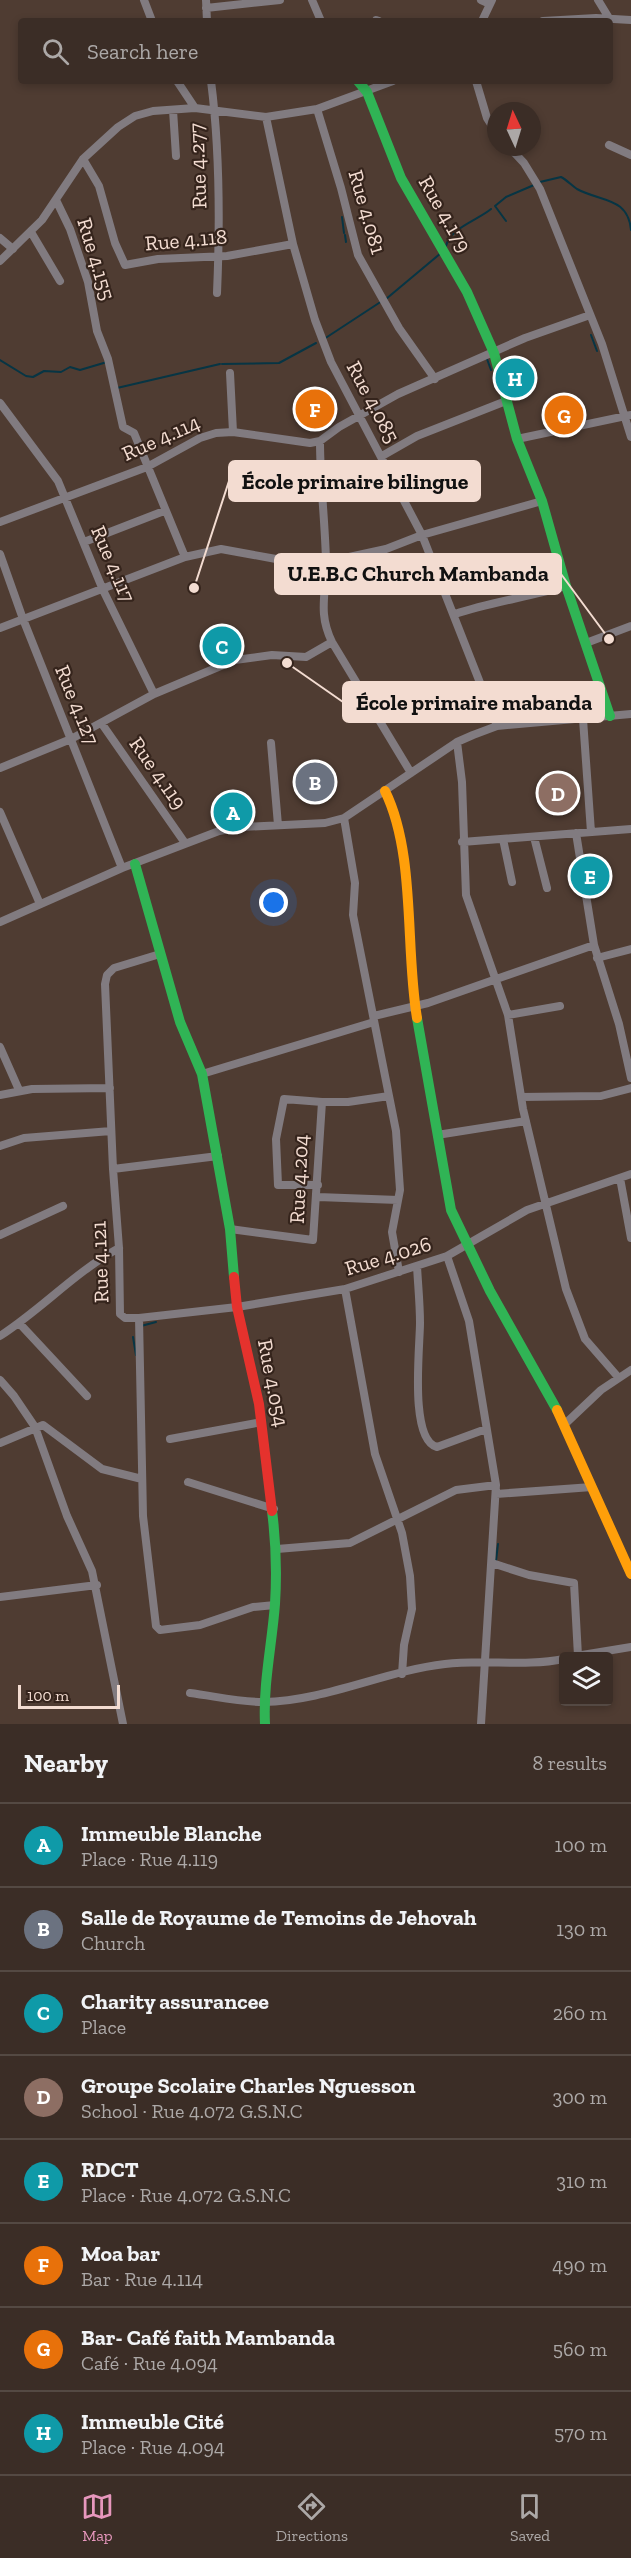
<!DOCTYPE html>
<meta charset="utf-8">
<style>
:root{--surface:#3b2d26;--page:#463932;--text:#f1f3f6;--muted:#aca8a7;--line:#544943;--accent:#e797bd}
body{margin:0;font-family:"Zilla Slab",serif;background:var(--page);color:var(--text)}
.controls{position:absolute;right:18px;bottom:18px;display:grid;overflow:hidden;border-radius:6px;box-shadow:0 3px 9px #0003}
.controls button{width:54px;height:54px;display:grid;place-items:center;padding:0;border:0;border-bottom:2px solid var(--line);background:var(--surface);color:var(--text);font:30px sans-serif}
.compass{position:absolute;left:487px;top:102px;width:54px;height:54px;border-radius:50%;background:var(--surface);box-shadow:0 3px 9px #0003;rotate:356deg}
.scale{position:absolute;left:18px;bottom:15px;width:102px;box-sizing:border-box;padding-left:6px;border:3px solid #f3dcd1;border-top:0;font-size:16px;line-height:21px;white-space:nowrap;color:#f3dcd1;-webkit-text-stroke:4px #35241c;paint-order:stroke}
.you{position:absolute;left:274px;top:903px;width:21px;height:21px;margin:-15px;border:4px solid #fff;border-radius:50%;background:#1a73e8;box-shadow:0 0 0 9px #1a73e833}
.badge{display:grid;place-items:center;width:39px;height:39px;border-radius:50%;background:var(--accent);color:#fff;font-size:20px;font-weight:700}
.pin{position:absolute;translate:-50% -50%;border:3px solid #fff;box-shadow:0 2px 6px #0006}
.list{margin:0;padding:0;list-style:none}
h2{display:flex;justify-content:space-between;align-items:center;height:78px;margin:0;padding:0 24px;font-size:26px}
h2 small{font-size:20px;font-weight:400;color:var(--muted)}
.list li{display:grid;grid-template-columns:39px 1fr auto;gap:18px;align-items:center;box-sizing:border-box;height:84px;padding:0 24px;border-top:2px solid var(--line)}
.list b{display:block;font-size:22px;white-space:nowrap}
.list p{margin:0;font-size:20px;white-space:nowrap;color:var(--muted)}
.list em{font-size:20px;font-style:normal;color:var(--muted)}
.icon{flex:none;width:33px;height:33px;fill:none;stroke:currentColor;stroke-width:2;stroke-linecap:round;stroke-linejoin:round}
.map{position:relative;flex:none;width:631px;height:1724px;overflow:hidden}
.search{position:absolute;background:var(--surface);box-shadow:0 3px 9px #0003;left:18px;right:18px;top:18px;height:66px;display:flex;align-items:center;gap:15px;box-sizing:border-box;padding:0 21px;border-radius:6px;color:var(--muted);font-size:22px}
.sheet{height:750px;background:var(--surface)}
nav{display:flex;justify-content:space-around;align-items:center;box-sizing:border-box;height:84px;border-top:2px solid var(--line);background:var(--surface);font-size:16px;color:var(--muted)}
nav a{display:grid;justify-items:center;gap:3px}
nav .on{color:var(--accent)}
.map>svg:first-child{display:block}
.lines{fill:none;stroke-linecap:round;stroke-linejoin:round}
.stream{stroke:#073544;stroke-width:2}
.street{stroke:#817b80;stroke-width:8}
.fast{stroke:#30b455;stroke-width:10}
.slow{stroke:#ff9f0a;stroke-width:10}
.jam{stroke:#e5322d;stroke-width:10}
.labels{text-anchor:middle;stroke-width:4.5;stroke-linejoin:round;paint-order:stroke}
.street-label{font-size:21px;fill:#f3dcd1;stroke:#35241c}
.leader{fill:none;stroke:#f3dcd1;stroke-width:2}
.callout-dot{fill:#f3dcd1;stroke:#35241c;stroke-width:2}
.callout{fill:#f3dcd1;stroke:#f3dcd1;stroke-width:2}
.callout-label{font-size:22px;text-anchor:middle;font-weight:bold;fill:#111}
</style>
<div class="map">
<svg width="631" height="1724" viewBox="0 0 631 1724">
<rect width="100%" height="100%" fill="#4f3c32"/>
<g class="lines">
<path class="stream" d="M540 182 561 177C567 180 572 186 577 189 601 202 628 197 631 230
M342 217 344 233
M506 221 495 206 506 197 534 185
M345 235 346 242
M446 246C450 228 478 220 491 209
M386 299 441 253
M591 335 597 351
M324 339 382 301
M487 359 491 370
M0 360 26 376 33 377 44 371 61 372 70 367 80 370 107 362
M222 364 279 363 316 343
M117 388 220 364
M574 420 583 419
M141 1326 156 1322
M133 1337 136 1355
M496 1561 498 1544"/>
<path class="street" d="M144 0 152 21
M206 0 207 21
M312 0 321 21
M481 0 490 4
M598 0 609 18
M206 8 280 0
M376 20 379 21
M482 21 492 0
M543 21 596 18 631 20
M177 81 195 108
M211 81C220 151 220 224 217 293
M476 81 487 118 496 132
M317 109 341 188 358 255 399 328 435 379
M173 110 176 156
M266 117 293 244 315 320 331 362 422 535 497 726
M609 145 631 155
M509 147 524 163 540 189 602 344 631 437
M83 159 99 186 115 243 125 265 158 259 227 256 293 244
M31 232 60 281
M0 238 13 249
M0 261 42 220 83 159 118 127 135 116 153 111 195 108 266 117 317 109 393 81
M230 373 233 432
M0 403 58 481 103 590 154 694 71 739 0 768
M517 439 631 415
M320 441C320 482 325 521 326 561 327 593 317 611 332 642L411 773
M382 456 417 436 506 401
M0 522 147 467 200 438 216 433 233 432 310 443 320 441 339 427 398 394 525 338 590 315
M84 542 164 511
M0 554 23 619 122 868
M185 557 221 549 276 559H340L386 549 422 535 542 501
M455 614C491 602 529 597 566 586
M0 628 185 557 134 433 123 427 108 359 97 331 88 282 70 229 56 200
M586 643 631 626
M154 694 235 660 272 655 306 657 332 642
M583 719 591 832
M102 724 185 843
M457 742 462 782 466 895 508 1015 523 1109 566 1289 585 1339 618 1377
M271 743 278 825
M0 812 40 904
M344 818 355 883 353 915 396 1131 400 1190 392 1232 399 1272
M576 833 594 945 619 1024 631 1078
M534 837 547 888
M503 839 512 882
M462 842 631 829
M0 922 122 868 219 831 242 827 325 823 344 818 457 742 473 735 497 726 631 714
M160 954 114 968 107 975 105 984 113 1169 119 1248 120 1314 125 1318H139L143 1516 156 1626 160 1630 200 1625 253 1607 275 1605
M597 958 631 949
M508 1015 560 1006
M374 1016 428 1003 594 945
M0 1047 19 1090
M202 1074 374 1022
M0 1095 32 1089 110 1088
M521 1097 601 1096 631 1088
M437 1135 526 1121
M0 1146 24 1138 111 1131
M113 1169 218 1156
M620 1178 631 1238
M318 1185H278L276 1139 284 1099 322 1102
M318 1197 398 1200
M230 1229 313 1240 322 1102H348L389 1096
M0 1235 63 1206
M447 1256 469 1321 496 1485 481 1724
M417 1266C418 1285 420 1304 420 1323 420 1346 409 1440 437 1447L486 1429
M345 1289 375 1454 402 1533 410 1576 412 1609 404 1645 402 1674
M139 1318 237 1307 345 1289 447 1256 527 1210 631 1174
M20 1324 87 1396
M0 1336C42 1309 75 1272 119 1248
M0 1380 14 1396 35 1427 67 1516 92 1571 123 1724
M565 1424 601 1390 631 1370
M170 1439 262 1422
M0 1443 43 1425 102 1469 142 1479
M188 1482 274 1509
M496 1494 592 1487
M277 1549 350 1543 456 1490 496 1485
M492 1563 529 1575 574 1583 578 1656
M0 1597 97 1585
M576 1656 631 1647
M190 1693C214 1696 239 1702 263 1702 326 1701 384 1671 445 1664 485 1659 524 1667 564 1659"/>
<path class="fast" d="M358 81 367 92 401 178 467 292 494 353 517 439 542 501 566 586 610 716
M135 864 180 1022 202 1074 230 1229 234 1277
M417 1018 451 1210 490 1291 557 1410
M265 1724C263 1684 272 1644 275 1604 277 1572 276 1542 272 1511"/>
<path class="slow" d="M385 791C416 854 405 948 417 1018
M557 1410 631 1574"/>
<path class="jam" d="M234 1277 237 1307 259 1404 272 1511"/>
</g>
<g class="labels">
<g class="street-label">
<text transform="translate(198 166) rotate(-92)" y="7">Rue 4.277</text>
<text transform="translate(367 212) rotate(74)" y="7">Rue 4.081</text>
<text transform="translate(445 214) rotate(60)" y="7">Rue 4.179</text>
<text transform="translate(186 240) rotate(-5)" y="7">Rue 4.118</text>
<text transform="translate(96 259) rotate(73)" y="7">Rue 4.155</text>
<text transform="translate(373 402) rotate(62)" y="7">Rue 4.085</text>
<text transform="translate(161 438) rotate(-24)" y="7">Rue 4.114</text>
<text transform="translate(113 564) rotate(67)" y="7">Rue 4.117</text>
<text transform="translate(77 705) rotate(68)" y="7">Rue 4.127</text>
<text transform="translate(158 773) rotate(55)" y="7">Rue 4.119</text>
<text transform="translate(299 1179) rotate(-87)" y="7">Rue 4.204</text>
<text transform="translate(388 1256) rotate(-17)" y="7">Rue 4.026</text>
<text transform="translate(100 1262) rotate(-92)" y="7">Rue 4.121</text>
<text transform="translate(273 1383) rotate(79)" y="7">Rue 4.054</text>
</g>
</g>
<path class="leader" d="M194 588L229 481M609 639L561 574M287 663L343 702"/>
<g class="callout-dot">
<circle cx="194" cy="588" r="6"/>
<circle cx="609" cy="639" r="6"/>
<circle cx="287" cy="663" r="6"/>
</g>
<g class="callout">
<rect x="229" y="461" width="251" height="40" rx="6"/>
<rect x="275" y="554" width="286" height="40" rx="6"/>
<rect x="343" y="682" width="261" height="40" rx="6"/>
</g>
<g class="callout-label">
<text x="355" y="489">École primaire bilingue</text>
<text x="418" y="581">U.E.B.C Church Mambanda</text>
<text x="474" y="710">École primaire mabanda</text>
</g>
</svg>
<div class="controls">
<button><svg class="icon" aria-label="layers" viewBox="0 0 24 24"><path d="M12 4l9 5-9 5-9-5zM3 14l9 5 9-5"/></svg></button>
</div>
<svg class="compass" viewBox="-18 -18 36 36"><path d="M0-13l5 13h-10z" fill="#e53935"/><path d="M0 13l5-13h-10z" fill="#aca8a7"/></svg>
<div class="scale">100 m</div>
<div class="you"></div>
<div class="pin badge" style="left:233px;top:812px;background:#0f9aa8">A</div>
<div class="pin badge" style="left:315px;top:782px;background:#6b7280">B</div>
<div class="pin badge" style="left:222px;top:646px;background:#0f9aa8">C</div>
<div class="pin badge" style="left:558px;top:793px;background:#8d6e63">D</div>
<div class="pin badge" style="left:590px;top:876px;background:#0f9aa8">E</div>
<div class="pin badge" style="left:315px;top:409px;background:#e8710a">F</div>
<div class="pin badge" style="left:564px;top:415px;background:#e8710a">G</div>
<div class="pin badge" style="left:515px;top:378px;background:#0f9aa8">H</div>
<div class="search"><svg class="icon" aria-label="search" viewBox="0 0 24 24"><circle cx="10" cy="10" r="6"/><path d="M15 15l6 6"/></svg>Search here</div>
</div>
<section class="sheet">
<h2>Nearby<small>8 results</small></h2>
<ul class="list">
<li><span class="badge" style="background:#0f9aa8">A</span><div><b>Immeuble Blanche</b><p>Place · Rue 4.119</p></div><em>100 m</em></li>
<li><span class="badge" style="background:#6b7280">B</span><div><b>Salle de Royaume de Temoins de Jehovah</b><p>Church</p></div><em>130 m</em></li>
<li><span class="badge" style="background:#0f9aa8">C</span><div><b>Charity assurancee</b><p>Place</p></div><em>260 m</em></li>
<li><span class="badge" style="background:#8d6e63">D</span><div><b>Groupe Scolaire Charles Nguesson</b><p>School · Rue 4.072 G.S.N.C</p></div><em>300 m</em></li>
<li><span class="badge" style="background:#0f9aa8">E</span><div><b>RDCT</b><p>Place · Rue 4.072 G.S.N.C</p></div><em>310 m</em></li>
<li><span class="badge" style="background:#e8710a">F</span><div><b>Moa bar</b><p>Bar · Rue 4.114</p></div><em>490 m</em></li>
<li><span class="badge" style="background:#e8710a">G</span><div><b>Bar- Café faith Mambanda</b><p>Café · Rue 4.094</p></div><em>560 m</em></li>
<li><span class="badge" style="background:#0f9aa8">H</span><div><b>Immeuble Cité</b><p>Place · Rue 4.094</p></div><em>570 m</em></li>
</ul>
</section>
<nav>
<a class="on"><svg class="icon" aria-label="map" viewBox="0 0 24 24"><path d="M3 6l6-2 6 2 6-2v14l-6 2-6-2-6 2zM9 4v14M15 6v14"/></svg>Map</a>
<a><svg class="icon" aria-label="directions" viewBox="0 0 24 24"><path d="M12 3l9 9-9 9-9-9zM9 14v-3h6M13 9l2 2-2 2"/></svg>Directions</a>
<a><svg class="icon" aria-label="saved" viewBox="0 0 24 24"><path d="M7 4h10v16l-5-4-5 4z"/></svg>Saved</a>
</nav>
